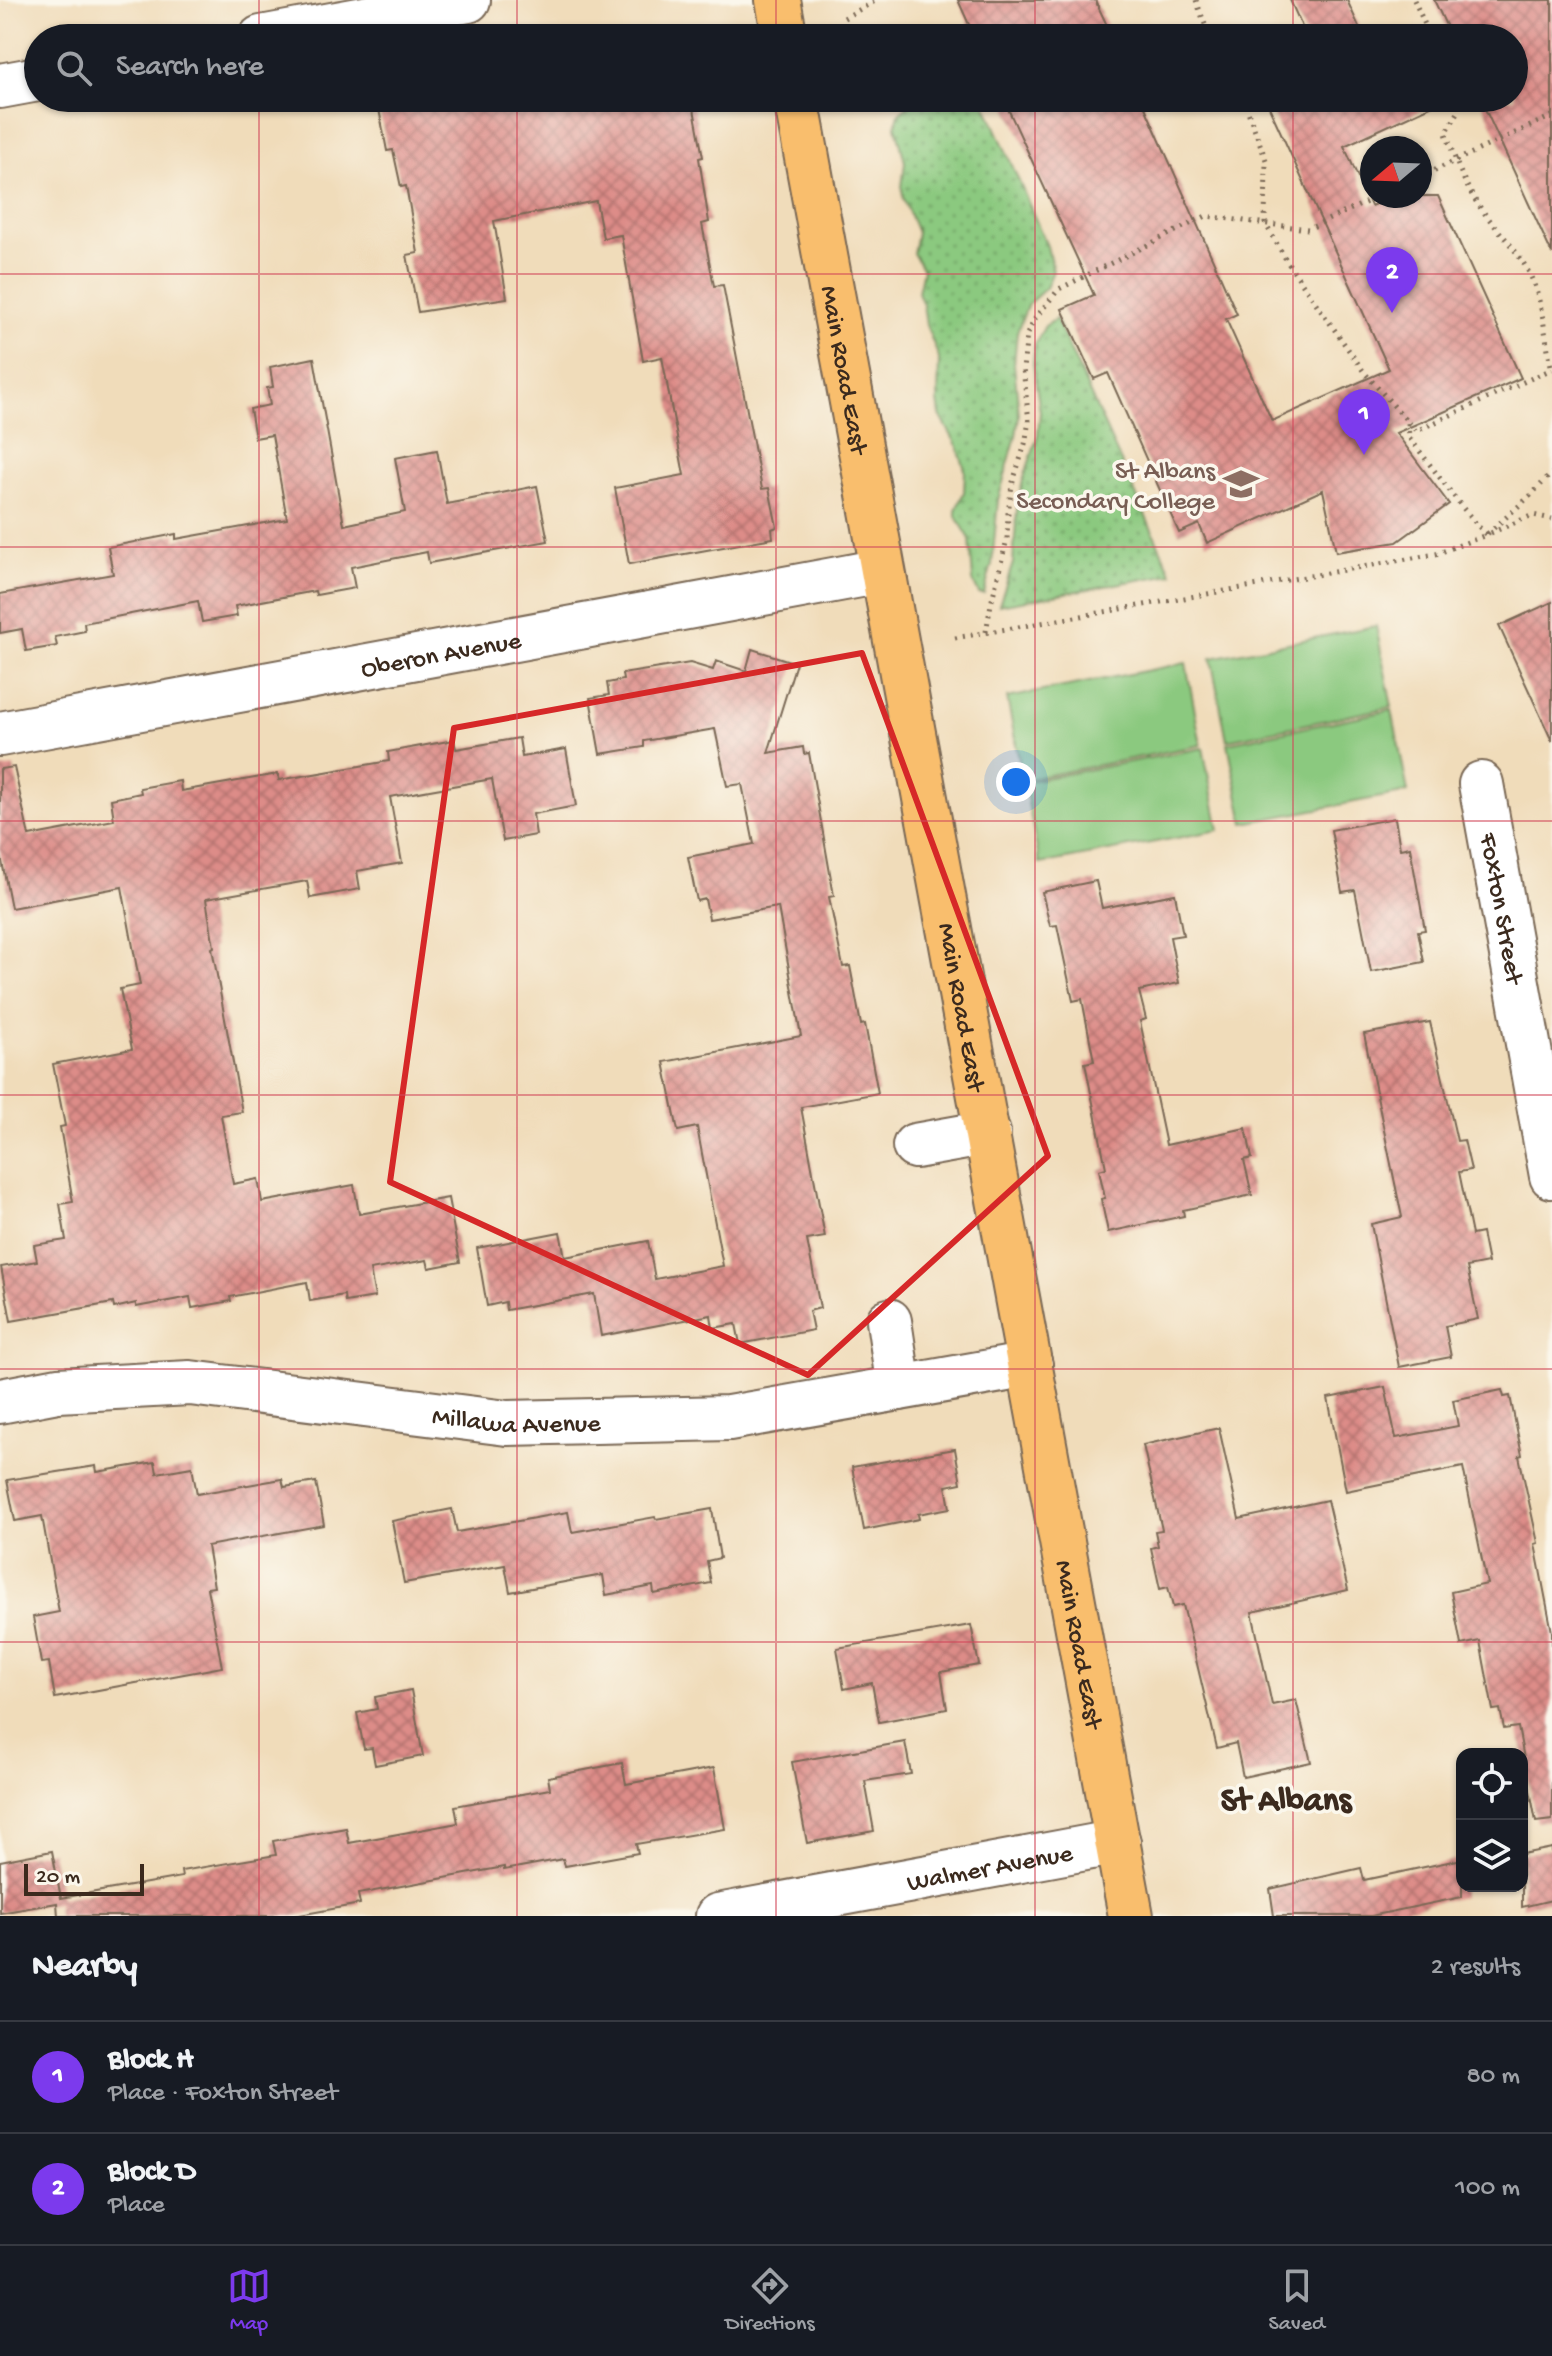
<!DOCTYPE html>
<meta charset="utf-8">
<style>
:root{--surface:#171b24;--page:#20242c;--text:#f1f3f6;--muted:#9ea1a6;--line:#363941;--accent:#7c3aed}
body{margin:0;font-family:"Gochi Hand",sans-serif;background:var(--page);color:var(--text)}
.controls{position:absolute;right:24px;bottom:24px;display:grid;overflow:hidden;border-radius:16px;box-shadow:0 2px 6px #0004}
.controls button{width:72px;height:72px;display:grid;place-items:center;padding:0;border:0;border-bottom:2px solid var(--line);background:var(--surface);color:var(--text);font:40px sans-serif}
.compass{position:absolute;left:1360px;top:136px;width:72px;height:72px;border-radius:50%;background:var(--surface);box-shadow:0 2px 6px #0004;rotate:251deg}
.scale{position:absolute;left:24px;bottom:20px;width:120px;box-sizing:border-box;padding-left:8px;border:4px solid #3b2a1e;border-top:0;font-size:22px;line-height:28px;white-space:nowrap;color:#3b2a1e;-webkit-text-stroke:6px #fbf7ec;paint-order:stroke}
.you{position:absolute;left:1016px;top:782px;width:28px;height:28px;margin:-20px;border:6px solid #fff;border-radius:50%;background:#1a73e8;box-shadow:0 0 0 12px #1a73e833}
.badge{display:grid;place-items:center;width:52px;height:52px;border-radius:50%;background:var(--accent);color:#fff;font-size:26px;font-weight:700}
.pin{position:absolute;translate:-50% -66px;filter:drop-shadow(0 2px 4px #0008)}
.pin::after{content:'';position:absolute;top:42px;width:28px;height:24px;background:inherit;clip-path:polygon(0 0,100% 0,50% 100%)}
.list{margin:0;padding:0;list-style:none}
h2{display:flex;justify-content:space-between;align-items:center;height:104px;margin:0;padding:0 32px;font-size:34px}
h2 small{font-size:26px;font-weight:400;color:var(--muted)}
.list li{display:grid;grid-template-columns:52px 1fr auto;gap:24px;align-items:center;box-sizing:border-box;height:112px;padding:0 32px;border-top:2px solid var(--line)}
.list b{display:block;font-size:30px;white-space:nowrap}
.list p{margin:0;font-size:26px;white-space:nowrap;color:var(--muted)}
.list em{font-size:26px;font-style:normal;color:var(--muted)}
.icon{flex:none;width:44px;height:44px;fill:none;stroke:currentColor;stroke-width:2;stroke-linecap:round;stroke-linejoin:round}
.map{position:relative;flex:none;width:1552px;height:1916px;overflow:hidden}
.search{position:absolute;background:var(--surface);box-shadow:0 2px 6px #0004;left:24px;right:24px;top:24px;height:88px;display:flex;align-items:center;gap:20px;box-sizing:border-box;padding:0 28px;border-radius:44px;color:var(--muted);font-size:30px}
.sheet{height:328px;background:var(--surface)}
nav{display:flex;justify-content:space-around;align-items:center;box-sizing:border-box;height:112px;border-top:2px solid var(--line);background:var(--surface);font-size:22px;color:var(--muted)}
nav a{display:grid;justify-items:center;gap:4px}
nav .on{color:var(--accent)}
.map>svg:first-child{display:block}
.grass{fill:url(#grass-dots);stroke:#637a4e;stroke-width:2}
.pitch{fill:#8bc97f;stroke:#637a4e;stroke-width:2}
.building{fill:url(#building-cross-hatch)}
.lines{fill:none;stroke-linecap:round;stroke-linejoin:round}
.minor-casing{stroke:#7a6855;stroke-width:48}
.major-casing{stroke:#7a6855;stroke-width:48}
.path{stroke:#7a6855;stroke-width:5;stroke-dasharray:2 6;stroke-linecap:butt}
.minor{stroke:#fff;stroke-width:44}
.major{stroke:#f9be6d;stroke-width:44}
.marked{fill:none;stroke:#d62828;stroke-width:6;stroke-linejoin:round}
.grid{fill:none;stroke:#d1495b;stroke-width:2;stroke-opacity:0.55}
.labels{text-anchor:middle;stroke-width:7;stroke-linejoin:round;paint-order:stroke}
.street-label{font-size:26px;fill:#3b2a1e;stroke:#fbf7ec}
.education-label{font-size:26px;fill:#785e54;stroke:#fbf7ec;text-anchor:end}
.district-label{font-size:34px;font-weight:bold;fill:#3b2a1e;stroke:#fbf7ec}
</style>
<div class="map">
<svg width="1552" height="1916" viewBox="0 0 1552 1916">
<defs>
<pattern id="grass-dots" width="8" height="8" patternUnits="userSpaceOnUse" patternTransform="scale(2)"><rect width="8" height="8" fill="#8bc97f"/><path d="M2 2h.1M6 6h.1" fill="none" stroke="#73a367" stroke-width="1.8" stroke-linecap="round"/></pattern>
<pattern id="building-cross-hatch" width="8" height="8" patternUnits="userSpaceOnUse" patternTransform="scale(2)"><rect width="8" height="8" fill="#dd8c88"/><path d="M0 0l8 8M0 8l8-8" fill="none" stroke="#b4736f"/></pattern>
</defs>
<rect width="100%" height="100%" fill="#fbf7ec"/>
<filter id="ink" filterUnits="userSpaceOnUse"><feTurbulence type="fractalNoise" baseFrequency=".0125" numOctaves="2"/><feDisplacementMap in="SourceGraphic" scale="16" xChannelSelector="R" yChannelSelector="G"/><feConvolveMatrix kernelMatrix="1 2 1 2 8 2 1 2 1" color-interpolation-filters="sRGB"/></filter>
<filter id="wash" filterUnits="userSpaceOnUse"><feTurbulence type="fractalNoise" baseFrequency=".006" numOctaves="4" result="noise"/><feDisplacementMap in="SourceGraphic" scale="32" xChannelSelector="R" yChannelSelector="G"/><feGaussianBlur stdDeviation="1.8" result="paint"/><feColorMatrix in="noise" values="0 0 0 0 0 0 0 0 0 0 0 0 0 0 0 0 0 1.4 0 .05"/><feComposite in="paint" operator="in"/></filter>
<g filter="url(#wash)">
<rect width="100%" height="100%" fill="#f0dcba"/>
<path class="grass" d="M921 98H983L1047 246 1053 271 1046 288 1028 304 1017 332 1014 364 1019 415 1016 436 998 500 992 564 984 594H979L973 581 970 539 956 516V510L964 492 965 470 958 447 940 415 938 401 939 358 926 325 923 305 918 292 923 270 913 253 917 233 903 198 902 187 905 162 896 126 899 113 912 102Z
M1056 319 1172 574 999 605 1013 563 1017 509 1022 484 1038 435 1040 412 1033 363 1035 344 1045 326Z"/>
<path class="pitch" d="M1376 626 1392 707 1227 740 1211 658Z
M1186 663 1201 745 1023 780 1007 698Z
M1392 710 1408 792 1244 823 1228 743Z
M1203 748 1219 830 1040 864 1024 782Z"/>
<g id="blocks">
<path class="building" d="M958 0H1095L1113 38H975Z
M1290 0H1347L1364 38H1307Z
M1434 0H1552V254L1480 98H1514V38H1452Z
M400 98H692L703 157 699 158 709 222 702 224 714 286 723 285 762 489 769 488 777 527 772 529 773 538 629 564 615 488 684 475 662 357 643 361 621 235 603 238 596 201 494 221 507 298 418 312 407 255 418 253 406 186 401 187 393 150 387 151 379 109 401 104Z
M1003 98H1141L1237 314 1226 319 1272 421 1389 369 1265 98H1448L1344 146 1371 206 1394 196H1438L1521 378 1396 433 1449 504 1397 542 1336 552 1323 490 1207 543 1199 524 1179 533 1108 373 1094 379 1062 309 1094 295Z
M314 358 344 525 405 512 395 458 437 450 447 504 537 486 548 541 429 563 427 552 351 567 355 588 316 595 315 591 235 606 237 616 202 622 198 601 84 623 85 631 55 637 57 646 26 651 22 629 0 633V594L113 574 108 547 176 534V539L287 519 272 435 255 438 250 409 270 405 267 388 273 387 270 367Z
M1552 602V741L1499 626Z
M752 649 796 663 768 753 803 747 804 754 809 753 834 896 829 897 843 967 850 966 861 1025 865 1024 878 1093 801 1107 825 1237 807 1240 820 1308 809 1311 813 1330 740 1344 736 1324 713 1328 711 1315 601 1336 594 1294 506 1310 505 1302 487 1306 477 1248 560 1232 565 1257 648 1241 655 1279 723 1266 697 1127 678 1131 664 1062 801 1036 778 907 709 919 705 899 697 901 688 857 754 844 742 784 727 786 715 729 644 741V747L600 754 590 698 609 695 607 683 623 680 622 674 690 663 713 670 716 661 746 671Z
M519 738 522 757 566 749 576 806 533 814 536 835 503 841 492 779 390 797 402 863 357 871 360 889 310 898 307 881 206 899 214 947 212 948 242 1112 221 1115 233 1184 258 1179 262 1202 354 1185 359 1214 448 1198 460 1262 429 1268 427 1260 370 1270 375 1297 345 1302 344 1295 310 1301 307 1282 230 1297 231 1301 192 1308 190 1297 136 1307V1303L114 1308 113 1303 11 1321 1 1267 37 1261 34 1245 66 1240 60 1204 73 1202 60 1127 65 1126 53 1064 132 1049 120 989 140 985 122 887 11 908 0 851V769L14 767 29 836 114 820 111 799 141 793 140 788 180 781 181 791 278 774 279 780 389 761 388 752 454 740 456 749Z
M1395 818 1400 849 1410 847 1425 930 1418 931 1424 962 1371 972 1355 890 1342 892 1331 830Z
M1096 881 1102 908 1175 894 1183 935 1170 937 1179 983 1139 991 1146 1019 1140 1021 1166 1145 1246 1128 1252 1158 1244 1160 1252 1195 1183 1210 1184 1216 1108 1232 1101 1199 1105 1198 1099 1170 1106 1168 1085 1063 1094 1061 1082 999 1073 1001 1057 925 1050 926 1042 892Z
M1430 1022 1457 1141 1464 1140 1471 1170 1459 1172 1472 1235 1482 1233 1488 1263 1467 1267 1478 1319 1445 1326 1451 1357 1399 1367 1371 1224 1402 1217 1364 1034Z
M1385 1387 1396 1438 1458 1426 1453 1400 1502 1390 1504 1397 1510 1396 1522 1455 1519 1456 1538 1543 1535 1544 1552 1632V1820L1536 1822 1518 1727 1504 1729 1500 1709 1493 1710 1480 1641 1461 1645 1451 1592 1487 1584 1463 1467 1346 1491 1328 1398Z
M1219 1428 1239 1519 1327 1500 1348 1590 1252 1612 1272 1705 1296 1700 1311 1762 1243 1777 1236 1743 1217 1748 1183 1605 1173 1607 1168 1587 1160 1589 1151 1548 1158 1546 1155 1531 1162 1530 1143 1445Z
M955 1449 961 1483 946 1486 950 1508 918 1514 919 1519 864 1530 852 1467Z
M155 1462 157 1473 192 1467 197 1494 282 1479 284 1487 316 1482 324 1525 207 1546 214 1587 207 1588 222 1667 55 1698 49 1662 41 1663 33 1617 59 1612 42 1516 15 1521 7 1480 96 1466 97 1472Z
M452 1509 457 1532 568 1512 572 1532 655 1517 656 1519 712 1509 720 1558 707 1561 711 1583 654 1594 653 1586 606 1595 603 1575 510 1592 505 1565 404 1583 392 1521Z
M971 1625 979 1665 941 1672 947 1709 879 1722 872 1683 844 1689 837 1648Z
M411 1690 423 1756 375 1765 372 1748 364 1749 357 1713 377 1709 375 1697Z
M905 1742 911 1774 865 1781 874 1831 807 1843 792 1762Z
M622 1763 626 1784 714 1768 725 1829 636 1844 638 1853 565 1866 563 1859 504 1870V1867L358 1894 360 1904 294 1916H58L57 1903 0 1913V1861L52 1851 61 1898 182 1877 181 1871 276 1855 273 1841 346 1828 349 1843 458 1823 455 1806 550 1789 548 1777Z
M1552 1848V1900L1522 1907V1854Z
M1462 1859V1897L1371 1916H1274L1270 1889 1361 1868 1364 1880Z"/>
</g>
</g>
<g filter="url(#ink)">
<use href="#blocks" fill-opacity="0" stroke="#7a6855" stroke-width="2"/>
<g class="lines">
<g class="minor-casing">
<g id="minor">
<path d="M261 38 468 0"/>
<path d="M0 86 38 79"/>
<path id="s1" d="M0 734 882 571"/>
<path id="s2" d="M1481 784 1552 1176"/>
<path d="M915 1146 988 1133"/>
<path d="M889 1321 899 1388"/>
<path id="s3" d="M0 1401 58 1390 190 1383 507 1423 729 1418 1030 1365"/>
<path id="s4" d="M718 1916 1118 1842"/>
</g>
</g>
<g class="major-casing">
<g id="major">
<path d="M778 0 785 38"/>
<path id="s5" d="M796 98 1131 1916"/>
</g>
</g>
<path class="path" d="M1196 0 1210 38
M1414 0 1431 38
M844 18 877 0
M1243 98 1266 160 1265 223 1288 263 1364 372 1416 431 1552 369
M1458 98 1460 109 1446 133C1453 154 1461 176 1472 195 1488 222 1512 242 1527 269 1544 300 1544 336 1552 370
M1420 177 1552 116
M1408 423 1409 437 1462 507 1486 535 1533 515 1552 519
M986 632 991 604 1007 539 1008 513 1012 485 1025 444 1029 421 1023 369 1027 334 1036 317 1059 289 1206 216 1308 229 1380 196
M955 638 1436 554 1486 535 1530 496 1552 473"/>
<use href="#minor" class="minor"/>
<use href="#major" class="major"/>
</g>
</g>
<path class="marked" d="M862 653 1048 1156 808 1375 390 1182 454 728Z"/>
<path class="grid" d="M259 0V38M517 0V38M776 0V38M1035 0V38M1293 0V38M259 98V1916M517 98V1916M776 98V1916M1035 98V1916M1293 98V1916M0 274H1552M0 547H1552M0 821H1552M0 1095H1552M0 1369H1552M0 1642H1552"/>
<defs>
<g id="school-bare" transform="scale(2.76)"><path d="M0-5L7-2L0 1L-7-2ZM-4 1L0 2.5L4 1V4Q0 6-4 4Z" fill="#8d6e63" stroke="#fbf7ec" stroke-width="2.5" paint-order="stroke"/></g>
</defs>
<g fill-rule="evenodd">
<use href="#school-bare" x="1241" y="484"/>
</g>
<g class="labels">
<g class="street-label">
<text dy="9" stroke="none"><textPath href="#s5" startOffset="276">Main Road East</textPath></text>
<text dy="9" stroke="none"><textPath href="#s1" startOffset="448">Oberon Avenue</textPath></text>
<text dy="9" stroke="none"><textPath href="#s2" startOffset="126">Foxton Street</textPath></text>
<text dy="9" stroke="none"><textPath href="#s5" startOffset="924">Main Road East</textPath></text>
<text dy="9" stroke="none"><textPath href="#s3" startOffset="520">Millawa Avenue</textPath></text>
<text dy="9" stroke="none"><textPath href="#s5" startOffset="1572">Main Road East</textPath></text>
<text dy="9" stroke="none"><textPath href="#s4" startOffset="276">Walmer Avenue</textPath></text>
</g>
<g class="education-label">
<text x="1215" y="478">St Albans<tspan x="1215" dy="30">Secondary College</tspan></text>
</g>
<g class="district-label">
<text x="1286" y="1809">St Albans</text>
</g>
</g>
</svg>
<div class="controls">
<button><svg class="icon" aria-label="locate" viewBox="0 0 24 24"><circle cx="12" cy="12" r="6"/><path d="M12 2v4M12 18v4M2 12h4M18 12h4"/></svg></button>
<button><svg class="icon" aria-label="layers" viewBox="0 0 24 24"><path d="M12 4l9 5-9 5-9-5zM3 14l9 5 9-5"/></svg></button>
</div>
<svg class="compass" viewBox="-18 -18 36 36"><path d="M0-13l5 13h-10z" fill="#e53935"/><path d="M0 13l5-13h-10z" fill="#9ea1a6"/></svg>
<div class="scale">20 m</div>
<div class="you"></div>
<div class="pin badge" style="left:1364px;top:455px">1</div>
<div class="pin badge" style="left:1392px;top:313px">2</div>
<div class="search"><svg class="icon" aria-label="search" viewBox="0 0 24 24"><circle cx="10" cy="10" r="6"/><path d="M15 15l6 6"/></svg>Search here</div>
</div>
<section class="sheet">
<h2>Nearby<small>2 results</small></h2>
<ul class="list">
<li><span class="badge">1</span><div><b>Block H</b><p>Place · Foxton Street</p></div><em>80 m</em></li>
<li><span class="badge">2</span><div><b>Block D</b><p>Place</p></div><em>100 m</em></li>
</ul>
</section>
<nav>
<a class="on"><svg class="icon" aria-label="map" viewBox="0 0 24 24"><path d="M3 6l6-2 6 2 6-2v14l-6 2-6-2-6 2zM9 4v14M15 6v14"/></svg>Map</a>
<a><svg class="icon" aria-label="directions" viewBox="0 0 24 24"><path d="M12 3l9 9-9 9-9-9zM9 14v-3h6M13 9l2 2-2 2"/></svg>Directions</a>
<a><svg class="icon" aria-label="saved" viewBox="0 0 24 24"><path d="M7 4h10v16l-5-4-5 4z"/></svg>Saved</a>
</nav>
